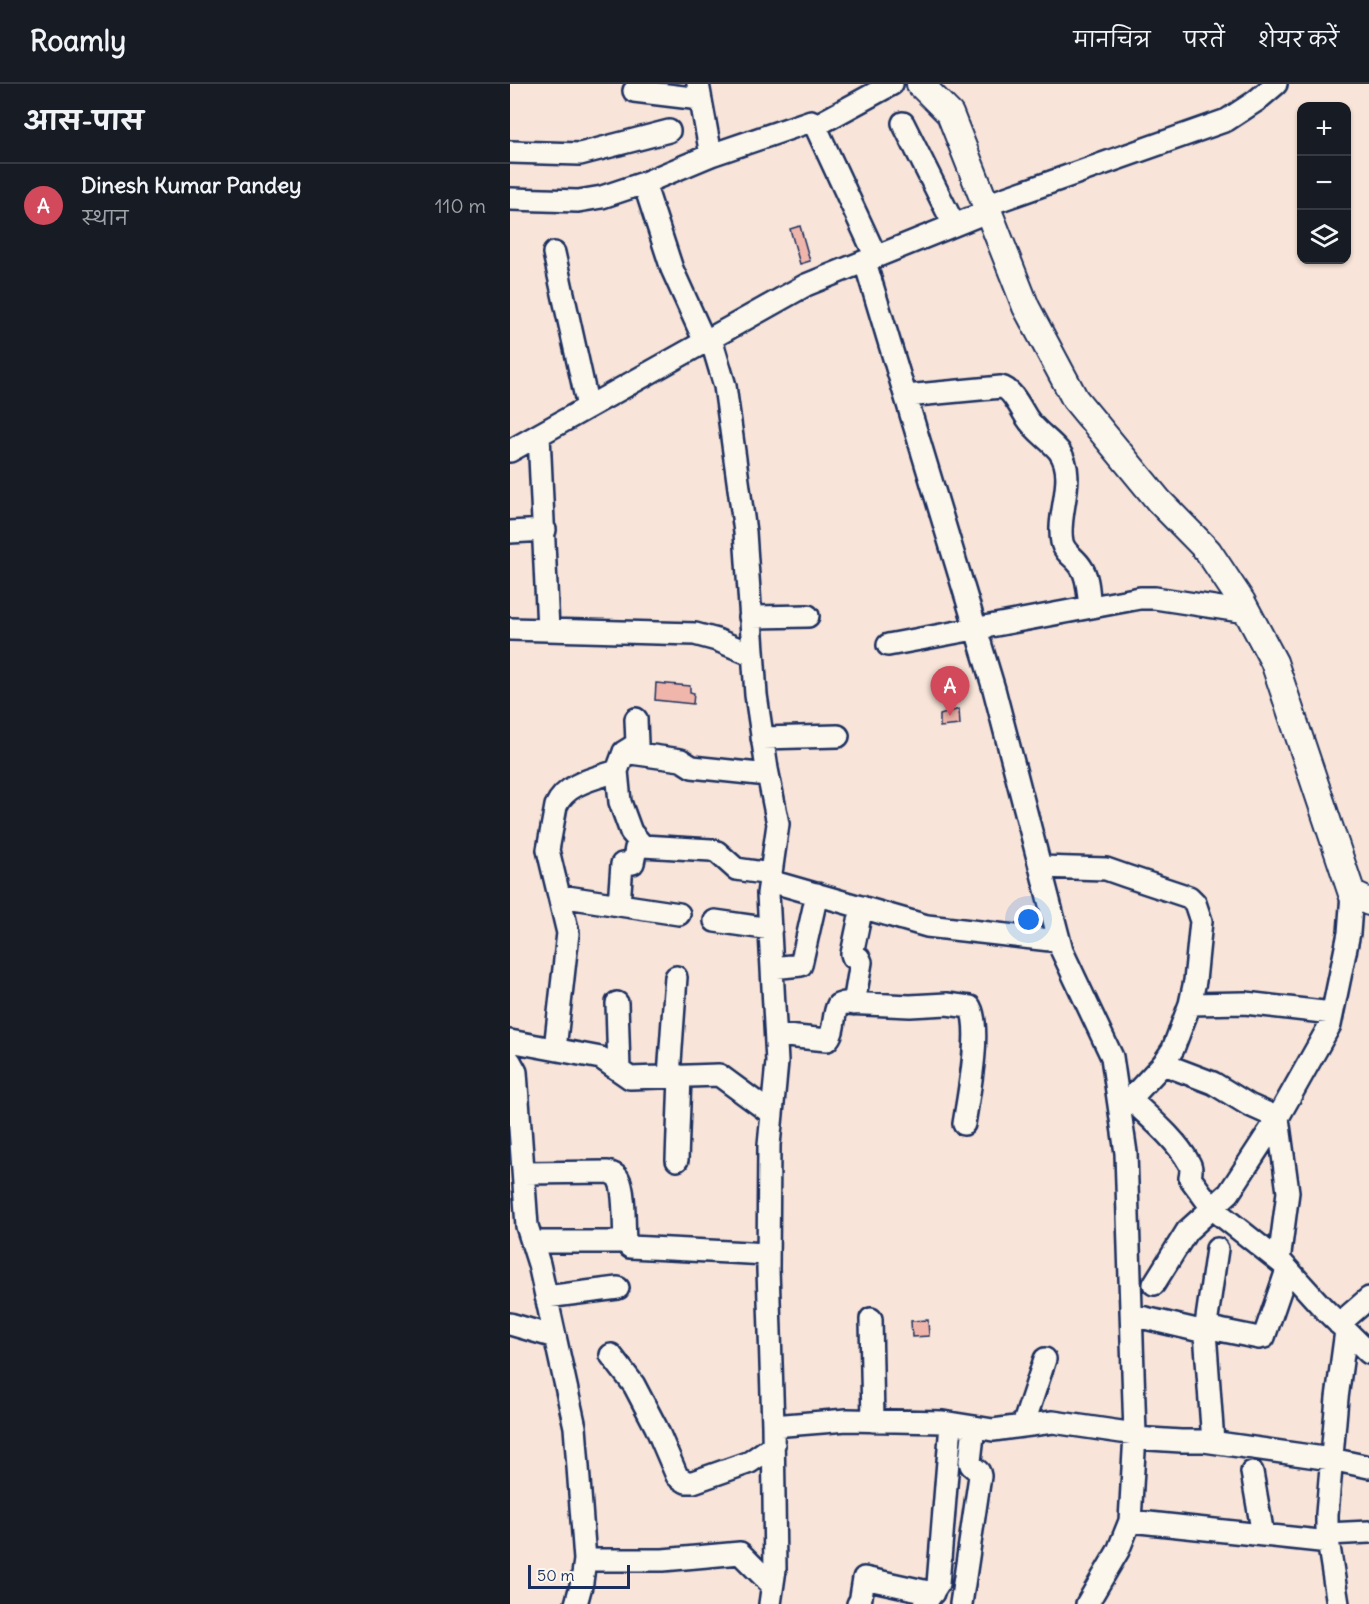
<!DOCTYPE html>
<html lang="hi">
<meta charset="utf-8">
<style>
:root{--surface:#171b24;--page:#20242c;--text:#f1f3f6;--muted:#9ea1a6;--line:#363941;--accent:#d1495b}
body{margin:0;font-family:Delius,"Playpen Sans Deva",sans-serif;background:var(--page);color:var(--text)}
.controls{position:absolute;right:18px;top:18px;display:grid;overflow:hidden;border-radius:12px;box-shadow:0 2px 4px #0004}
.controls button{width:54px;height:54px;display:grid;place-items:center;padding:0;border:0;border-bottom:2px solid var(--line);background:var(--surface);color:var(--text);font:30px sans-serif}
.scale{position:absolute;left:18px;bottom:15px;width:102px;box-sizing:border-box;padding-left:6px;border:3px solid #1b2f5e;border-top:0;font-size:16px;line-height:21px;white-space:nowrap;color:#1b2f5e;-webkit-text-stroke:4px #fbf7ec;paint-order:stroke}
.you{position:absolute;left:519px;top:836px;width:21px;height:21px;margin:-15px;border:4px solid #fff;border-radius:50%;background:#1a73e8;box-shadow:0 0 0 9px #1a73e833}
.badge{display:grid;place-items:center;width:39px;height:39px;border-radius:50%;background:var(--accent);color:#fff;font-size:20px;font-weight:700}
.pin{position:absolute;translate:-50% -50px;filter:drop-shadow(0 2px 3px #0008)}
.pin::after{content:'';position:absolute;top:32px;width:21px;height:18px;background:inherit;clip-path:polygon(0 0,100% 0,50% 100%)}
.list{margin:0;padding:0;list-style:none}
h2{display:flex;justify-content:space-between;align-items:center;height:78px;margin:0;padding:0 24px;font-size:26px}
h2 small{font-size:20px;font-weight:400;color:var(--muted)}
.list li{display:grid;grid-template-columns:39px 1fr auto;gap:18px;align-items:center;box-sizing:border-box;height:84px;padding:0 24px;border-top:2px solid var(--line)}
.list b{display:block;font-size:22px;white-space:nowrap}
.list p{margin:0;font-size:20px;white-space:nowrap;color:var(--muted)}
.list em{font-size:20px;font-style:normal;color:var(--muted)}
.icon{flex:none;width:33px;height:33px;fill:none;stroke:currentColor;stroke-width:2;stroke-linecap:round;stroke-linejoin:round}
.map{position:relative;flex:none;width:859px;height:1520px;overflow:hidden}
header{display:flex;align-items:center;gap:36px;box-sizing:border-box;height:84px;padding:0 30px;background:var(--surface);border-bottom:2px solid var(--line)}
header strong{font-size:28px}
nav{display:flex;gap:33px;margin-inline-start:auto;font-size:21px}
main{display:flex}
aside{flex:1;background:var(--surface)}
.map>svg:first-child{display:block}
.building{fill:#f0b6ab;stroke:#1b2f5e;stroke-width:1.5}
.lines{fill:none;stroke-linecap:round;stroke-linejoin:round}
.minor-casing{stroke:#1b2f5e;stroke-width:26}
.major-casing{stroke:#1b2f5e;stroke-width:30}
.minor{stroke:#fbf7ec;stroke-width:21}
.major{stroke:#fbf7ec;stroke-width:26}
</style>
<header>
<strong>Roamly</strong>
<nav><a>मानचित्र</a><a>परतें</a><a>शेयर करें</a></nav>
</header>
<main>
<aside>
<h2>आस-पास<small></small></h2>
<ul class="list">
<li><span class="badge">A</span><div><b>Dinesh Kumar Pandey</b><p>स्थान</p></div><em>110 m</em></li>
</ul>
</aside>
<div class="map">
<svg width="859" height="1520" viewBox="0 0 859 1520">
<rect width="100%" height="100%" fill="#f8e4d8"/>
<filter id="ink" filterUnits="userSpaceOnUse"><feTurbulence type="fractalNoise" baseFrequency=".0167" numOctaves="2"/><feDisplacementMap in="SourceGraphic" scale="12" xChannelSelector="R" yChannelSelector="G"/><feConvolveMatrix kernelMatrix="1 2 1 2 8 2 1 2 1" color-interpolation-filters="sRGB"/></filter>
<g filter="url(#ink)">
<path class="building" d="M290 142 300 177 290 180 280 145Z
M146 599 180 602V608L184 609 183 620 145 616Z
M449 625 450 641 430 643V631Z
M418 1236 419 1252 402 1253 401 1237Z"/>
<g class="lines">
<g class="minor-casing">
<path id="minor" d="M188 0 201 71
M124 7 190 15
M393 39 444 141
M305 42 382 0
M0 68 70 70 159 47
M134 99 162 185 195 258
M0 115 68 117 92 113 134 99 201 71 301 37 304 39 366 173
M476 121 717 36 746 17 766 0
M44 169 78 323
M355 178 484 605 552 867 602 973 616 1069 625 1350 620 1437 608 1467 577 1520
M201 255 215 302 235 448 246 611 257 685 268 740 258 810 267 978 259 1061 258 1185 263 1342 265 1485 260 1520
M396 312 491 303C502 305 511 325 517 334 525 347 539 355 549 367 568 393 546 429 552 458 554 469 566 474 571 483 579 494 578 511 580 523
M29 351 38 545
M0 367 296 201 479 127
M0 448 35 446
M240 533 298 532
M0 545 185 550 207 556 243 571
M378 561 630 514H645L737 528
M126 635 127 660 114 668 107 687 110 718 121 748 133 762
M252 654 328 652
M114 668 171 676 182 683 258 691
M530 783 596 785 616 792 679 813 685 819 691 837 685 897 680 920 663 965 653 980 610 1026
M260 797 417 842 549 857
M50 812 169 830
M109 820 112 780 123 779 126 764 133 762 201 766 207 768 226 785 261 790
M205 837 261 845
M262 884 291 881 307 810
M107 919 109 986
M344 920 351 878 349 874 343 873 342 870 352 823
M680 920 735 919 822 929
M266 951 317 956C326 947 322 932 328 921L334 919 400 922 437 920 460 923C472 945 458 1014 454 1040
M0 957 91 974 120 994 209 991 262 1030
M45 965 58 849 38 766 46 722C56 699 86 694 107 687
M0 977 6 988 17 1142 29 1180 65 1343 75 1476 72 1498 66 1520
M653 980 703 999 739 1021 768 1034 778 1108 769 1177
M159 992 166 893
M620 1015C640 1034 666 1055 679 1079 682 1084 681 1089 680 1094L702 1124 774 1181 813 1224 859 1269
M167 1076 170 992
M14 1089 98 1088C103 1090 107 1091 109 1096 115 1106 114 1145 115 1158L120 1163 258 1170
M23 1158H115
M644 1200 677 1147 719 1109 766 1037 820 941 839 849 842 810
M36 1213 108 1204
M622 1231 695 1248
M361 1235 363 1337
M0 1240 45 1253
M829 1240 859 1214
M695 1243 749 1254 754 1253 777 1186
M101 1271 124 1301 146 1343 167 1392 176 1398H183L240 1378 264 1361
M263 1342 337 1336 433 1338 483 1346 543 1338 625 1350
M513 1342 535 1275
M624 1354 671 1357H694L821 1375 859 1383
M703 1358 695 1248 707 1165
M742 1388 753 1451
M620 1437 819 1458
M817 1450 859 1448
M75 1476H153L230 1469 262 1501
M348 1520 350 1519 354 1494 423 1509
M415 1520 428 1500 441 1340
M451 1520 470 1392 469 1388 461 1381 460 1377 464 1343
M828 1520 817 1450V1430L827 1314 836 1247"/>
</g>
<g class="major-casing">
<path id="major" d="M410 0 440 30 516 223 565 315 649 417 698 467 732 518 764 578 842 810 859 818"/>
</g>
<use href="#minor" class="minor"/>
<use href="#major" class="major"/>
</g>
</g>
</svg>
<div class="controls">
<button>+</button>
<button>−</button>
<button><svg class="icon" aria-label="layers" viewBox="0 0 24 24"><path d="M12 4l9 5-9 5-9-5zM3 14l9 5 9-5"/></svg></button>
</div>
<div class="scale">50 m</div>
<div class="you"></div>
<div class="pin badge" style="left:440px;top:632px">A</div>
</div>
</main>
